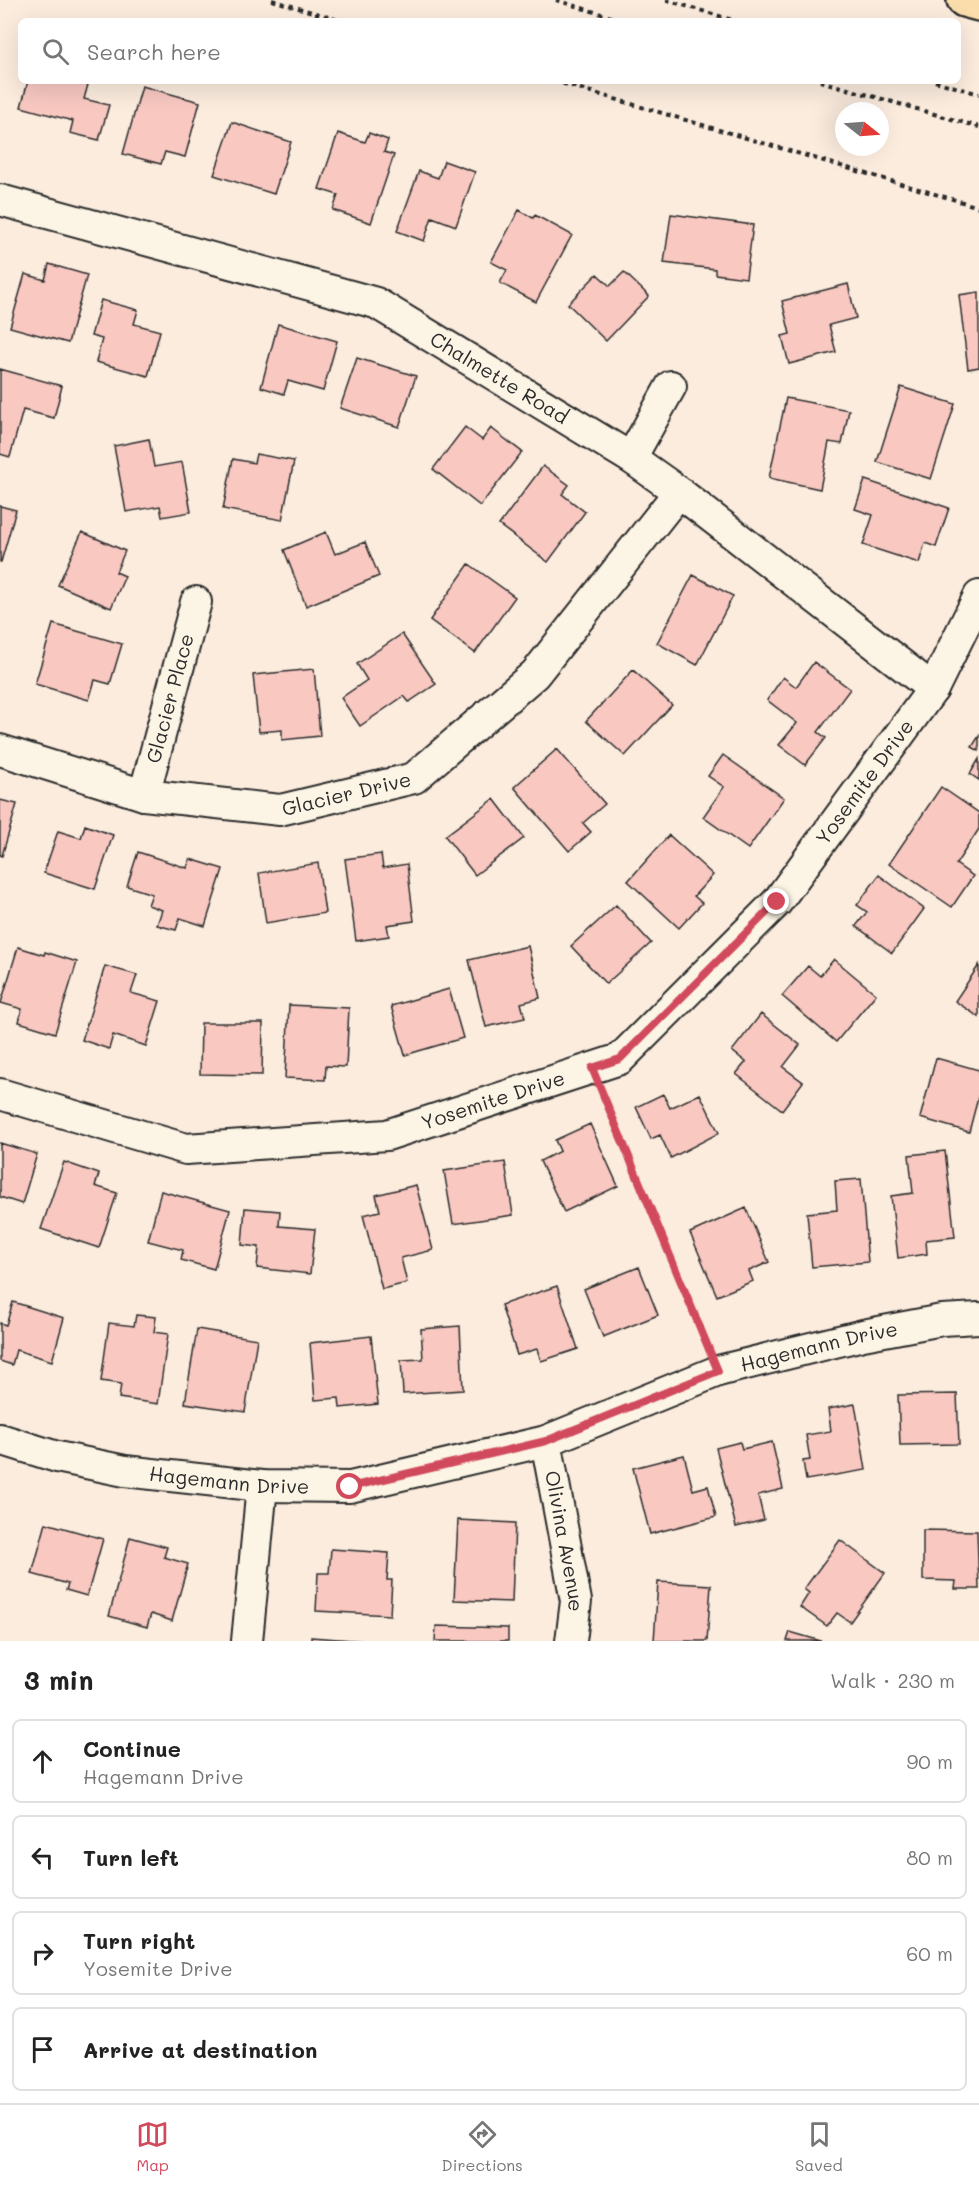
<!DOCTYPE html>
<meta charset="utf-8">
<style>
:root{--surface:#fff;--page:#f6f6f6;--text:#222;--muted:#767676;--line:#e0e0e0;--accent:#d1495b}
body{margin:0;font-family:Mali,sans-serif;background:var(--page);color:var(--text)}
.compass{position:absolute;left:835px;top:102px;width:54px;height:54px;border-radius:50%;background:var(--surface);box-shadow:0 6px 24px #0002;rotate:107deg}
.stop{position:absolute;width:18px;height:18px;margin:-14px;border:4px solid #d1495b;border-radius:50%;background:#fff}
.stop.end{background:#d1495b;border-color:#fff;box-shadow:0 2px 6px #0008}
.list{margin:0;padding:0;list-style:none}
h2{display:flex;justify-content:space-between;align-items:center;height:78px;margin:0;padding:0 24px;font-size:26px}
h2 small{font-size:20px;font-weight:400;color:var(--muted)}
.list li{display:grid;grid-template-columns:39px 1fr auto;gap:18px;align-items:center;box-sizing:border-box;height:84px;margin:0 12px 12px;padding:0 12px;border:2px solid var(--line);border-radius:9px}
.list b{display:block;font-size:22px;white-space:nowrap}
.list p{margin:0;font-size:20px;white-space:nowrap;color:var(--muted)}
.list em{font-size:20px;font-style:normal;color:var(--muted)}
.icon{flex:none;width:33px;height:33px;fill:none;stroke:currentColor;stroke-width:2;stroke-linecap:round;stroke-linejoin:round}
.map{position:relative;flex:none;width:979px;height:1641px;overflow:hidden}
.search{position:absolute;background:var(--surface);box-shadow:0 6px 24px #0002;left:18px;right:18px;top:18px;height:66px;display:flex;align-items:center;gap:15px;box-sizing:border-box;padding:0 21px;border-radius:9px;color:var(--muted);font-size:22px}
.sheet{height:462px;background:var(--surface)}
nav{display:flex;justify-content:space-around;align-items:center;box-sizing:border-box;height:84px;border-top:2px solid var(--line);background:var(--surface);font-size:16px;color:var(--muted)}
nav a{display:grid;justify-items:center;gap:3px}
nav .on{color:var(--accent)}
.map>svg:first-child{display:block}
.building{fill:#f8c8c1;stroke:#2b2b2b;stroke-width:1.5}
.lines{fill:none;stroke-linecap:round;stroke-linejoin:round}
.minor-casing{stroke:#2b2b2b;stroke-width:34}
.highway-casing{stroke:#2b2b2b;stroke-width:38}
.path{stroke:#2b2b2b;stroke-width:4;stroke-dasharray:4.5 4.5;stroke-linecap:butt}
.minor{stroke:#fcf5e5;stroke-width:30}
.highway{stroke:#faddab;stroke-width:33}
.route{stroke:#d1495b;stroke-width:8}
.labels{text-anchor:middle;stroke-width:4.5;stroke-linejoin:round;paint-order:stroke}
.street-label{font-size:20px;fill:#2b2b2b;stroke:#fcf5e5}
</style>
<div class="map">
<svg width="979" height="1641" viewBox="0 0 979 1641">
<rect width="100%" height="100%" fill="#fbecde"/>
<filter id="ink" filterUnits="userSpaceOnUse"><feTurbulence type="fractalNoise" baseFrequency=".0167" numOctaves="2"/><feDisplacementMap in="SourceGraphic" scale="12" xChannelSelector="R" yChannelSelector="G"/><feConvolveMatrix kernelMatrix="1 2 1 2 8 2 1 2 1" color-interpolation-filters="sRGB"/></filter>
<g filter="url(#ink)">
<path class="building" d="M28 81H89L84 99 109 105 99 140 70 133 73 121 21 107Z
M142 86 200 102 185 157 165 152 161 164 123 154Z
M232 122 291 142 274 194 214 175Z
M338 133 365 142 369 133 388 140 384 152 394 155 371 223 333 210 338 195 319 189Z
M444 161 475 172 456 226 432 217 424 241 397 231 419 171 438 178Z
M519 210 533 218 535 215 572 235 536 302 500 283 507 270 491 262Z
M671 214 753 225 746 278 715 274V269L664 263Z
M49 264 87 275 68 343 10 327 25 274 45 280Z
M624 272 649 296 606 341 568 304 597 274 610 286Z
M848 284 856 318 829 325 836 352 789 364 782 336 790 334 782 301Z
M979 292V367L968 369 959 295Z
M101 300 138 310 134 324 160 331 148 376 96 362 102 339 91 336Z
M278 324 337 341 323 391 288 381 284 394 261 387Z
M357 358 416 376 399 427 340 408Z
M0 369 62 386 54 418 23 410 10 457 0 454Z
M901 387 955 404 931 479 877 462Z
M786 398 849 410 842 444 829 442 820 489 769 478Z
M465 427 482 440 491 428 522 452 480 506 433 469Z
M149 439 154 467 182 462 191 512 162 517 160 506 126 512 114 446Z
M256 454 294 461 282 520 223 509 233 459 254 463Z
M543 466 569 485 562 494 585 512 548 562 499 525Z
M865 480 949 508 936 547 925 543 919 563 863 545 873 515 855 509Z
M0 506 16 510 1 562H0Z
M82 532 125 551 116 572 125 576 111 608 58 585Z
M326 532 335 554 365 542 379 576 306 606 284 550Z
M469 564 515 597 475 653 430 620Z
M693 575 733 596 697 665 657 643Z
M53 624 122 644 110 684 95 680 89 700 35 684Z
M402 634 436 684 409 702 404 696 360 726 341 698 367 680 357 664Z
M814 662 850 689 818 732 826 738 805 765 779 745 797 723 767 700 783 677 796 687Z
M314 669 320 736 282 740V730L259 732 253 675Z
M633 670 672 705 625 756 586 721Z
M979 736V751L972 747Z
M557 749 605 804 583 823 591 832 569 851 514 787Z
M723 755 784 798 748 849 703 817 724 787 708 776Z
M979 759V780L970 774Z
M941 787 979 813V829L956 864 973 876 952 907 889 864Z
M494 799 524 838 475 875 445 836Z
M0 800 17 804 2 856 0 855Z
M85 825 113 835 95 889 44 873 58 831 81 838Z
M669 835 713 875 694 896 702 903 679 928 628 881Z
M138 852 187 868 190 859 223 869 205 926 180 918 176 930 157 925 162 910 148 905 152 894 127 886Z
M381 854 383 868 407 864 414 921 387 925 389 936 356 941 345 859Z
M318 863 325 913 266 923 259 873Z
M879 875 924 909 892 953 856 926 867 912 857 905Z
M616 905 651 943 606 984 571 946Z
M528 946 540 998 521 1003 525 1018 486 1027 469 960Z
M18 947 44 955 45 952 77 962 55 1033 19 1022 22 1009 1 1003Z
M834 959 876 994 836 1042 782 996 808 966 820 976Z
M979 965V1017L955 1001Z
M105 966 137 975 131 993 160 1001 146 1046 113 1035 109 1049 82 1040Z
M449 989 463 1038 405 1055 391 1006Z
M289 1005 349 1008 346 1067 326 1066 325 1080 285 1078Z
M761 1014 800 1045 783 1067 803 1082 782 1110 736 1074 746 1062 732 1051Z
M201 1023H263L262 1075 200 1074Z
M936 1058 979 1070V1094L969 1132 920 1118Z
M663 1094 670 1108 700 1094 719 1133 671 1158 660 1135 651 1139 636 1107Z
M590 1124 618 1186 564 1212 540 1161 560 1151 555 1140Z
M0 1143 37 1154 22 1204 0 1197Z
M945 1151 955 1237 926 1240 927 1254 898 1258 891 1196 913 1193 909 1155Z
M64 1162 99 1174 95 1186 117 1193 99 1248 41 1229Z
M505 1162 513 1215 453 1224 444 1171Z
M861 1179 868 1262 812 1267 807 1213 837 1210 835 1181Z
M416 1185 433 1250 401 1258 407 1283 382 1289 363 1215 380 1211 376 1195Z
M161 1191 230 1210 214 1269 181 1260 183 1250 148 1241Z
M245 1208 280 1211 279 1226 315 1229 310 1274 257 1268 259 1247 242 1245Z
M746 1208 769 1262 749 1271 753 1281 717 1296 690 1233Z
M639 1267 658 1315 603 1337 584 1289Z
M557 1286 578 1349 541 1361 537 1349 517 1355 501 1305Z
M13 1302 64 1318 52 1361 16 1350 12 1365 0 1361V1323L6 1325Z
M136 1315 156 1317 154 1332 168 1334 158 1404 119 1398 121 1384 101 1381 109 1323 134 1326Z
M460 1326 463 1390 403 1394 401 1360 423 1359 421 1329Z
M197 1329 257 1339 245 1412 185 1403Z
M371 1336 378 1404 340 1408 339 1398 315 1400 310 1343Z
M957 1394 959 1444 900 1445 898 1395Z
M855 1404 866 1470 806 1480 803 1461 810 1460 806 1435 831 1431 828 1409Z
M740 1442 742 1449 772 1442 783 1489 758 1495 764 1520 736 1527 716 1448Z
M684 1455 693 1490 708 1486 716 1517 650 1534 633 1468Z
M458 1520 515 1523 512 1602 454 1600Z
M46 1523 103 1539 87 1596 66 1590 68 1584 32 1574Z
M923 1530 977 1531 979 1589H955L956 1581 923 1580Z
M130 1537 167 1547 164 1557 188 1564 172 1621 151 1614 147 1627 109 1616Z
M840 1540 885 1573 850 1622 837 1613 827 1626 800 1607 809 1593 804 1589Z
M331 1549 389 1553 387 1580H392L390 1615 316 1611 318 1573H329Z
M658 1582 711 1585 707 1641H654Z
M436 1626 508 1628V1641H435Z
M790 1632 821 1641H787Z
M311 1637 366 1641H311Z"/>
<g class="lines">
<g class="minor-casing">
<g id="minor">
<path id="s1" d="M0 200 376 303 631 458 679 492 933 689"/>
<path d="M631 458 671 386"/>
<path id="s2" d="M0 750 144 795 280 810 414 778 535 674 679 492"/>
<path id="s3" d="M144 795 196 602"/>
<path id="s4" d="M0 1094 186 1149 387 1135 620 1059 777 902 933 689 979 596"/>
<path id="s5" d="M0 1439 57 1457 125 1471 262 1486 350 1487 546 1441 718 1371 863 1335 942 1320 979 1318"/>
<path id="s6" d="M546 1441 576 1601 571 1641"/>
<path d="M247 1641 262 1486"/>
</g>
</g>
<g class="highway-casing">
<path id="highway" d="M964 0 979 4"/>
</g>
<path class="path" d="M272 0 342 21
M556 0 624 21
M666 0 736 21
M554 81 979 207
M820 81 979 127
M935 81 979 94
M602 1093 707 1344"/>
<use href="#minor" class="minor"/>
<use href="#highway" class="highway"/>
</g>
</g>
<g class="lines" filter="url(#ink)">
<path class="route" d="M350 1487 546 1441 718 1371 592 1068 620 1059 777 902"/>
</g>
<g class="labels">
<g class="street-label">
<text dy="7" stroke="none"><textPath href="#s1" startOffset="534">Chalmette Road</textPath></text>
<text dy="7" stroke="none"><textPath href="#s3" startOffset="100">Glacier Place</textPath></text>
<text dy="7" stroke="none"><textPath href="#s4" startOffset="1011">Yosemite Drive</textPath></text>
<text dy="7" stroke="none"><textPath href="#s2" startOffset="356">Glacier Drive</textPath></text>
<text dy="7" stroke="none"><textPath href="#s4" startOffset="507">Yosemite Drive</textPath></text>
<text dy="7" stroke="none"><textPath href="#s5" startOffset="846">Hagemann Drive</textPath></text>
<text dy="7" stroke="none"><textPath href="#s5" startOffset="234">Hagemann Drive</textPath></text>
<text dy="7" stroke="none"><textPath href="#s6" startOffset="102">Olivina Avenue</textPath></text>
</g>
</g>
</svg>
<svg class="compass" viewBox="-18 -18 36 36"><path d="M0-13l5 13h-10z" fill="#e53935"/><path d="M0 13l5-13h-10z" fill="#767676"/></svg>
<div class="stop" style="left:350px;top:1487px"></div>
<div class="stop end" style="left:777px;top:902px"></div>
<div class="search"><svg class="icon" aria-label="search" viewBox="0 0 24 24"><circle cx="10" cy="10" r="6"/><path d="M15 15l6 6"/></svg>Search here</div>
</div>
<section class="sheet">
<h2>3 min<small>Walk · 230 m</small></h2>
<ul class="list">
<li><svg class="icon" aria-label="ahead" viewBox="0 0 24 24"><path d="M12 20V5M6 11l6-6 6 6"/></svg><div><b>Continue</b><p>Hagemann Drive</p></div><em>90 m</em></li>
<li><svg class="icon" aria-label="left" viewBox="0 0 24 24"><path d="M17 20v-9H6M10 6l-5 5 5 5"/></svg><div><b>Turn left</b></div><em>80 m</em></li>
<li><svg class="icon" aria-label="right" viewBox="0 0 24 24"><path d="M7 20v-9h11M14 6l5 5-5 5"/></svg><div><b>Turn right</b><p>Yosemite Drive</p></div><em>60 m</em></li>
<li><svg class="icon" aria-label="arrive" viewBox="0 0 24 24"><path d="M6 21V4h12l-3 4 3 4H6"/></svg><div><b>Arrive at destination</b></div></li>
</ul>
</section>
<nav>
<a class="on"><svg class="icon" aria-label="map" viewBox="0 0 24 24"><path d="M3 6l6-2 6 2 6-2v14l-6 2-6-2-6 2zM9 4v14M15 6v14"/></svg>Map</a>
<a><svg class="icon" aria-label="directions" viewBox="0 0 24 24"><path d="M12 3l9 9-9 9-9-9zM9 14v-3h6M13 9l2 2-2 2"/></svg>Directions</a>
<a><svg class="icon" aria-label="saved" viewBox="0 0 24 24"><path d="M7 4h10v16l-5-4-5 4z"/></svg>Saved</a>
</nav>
